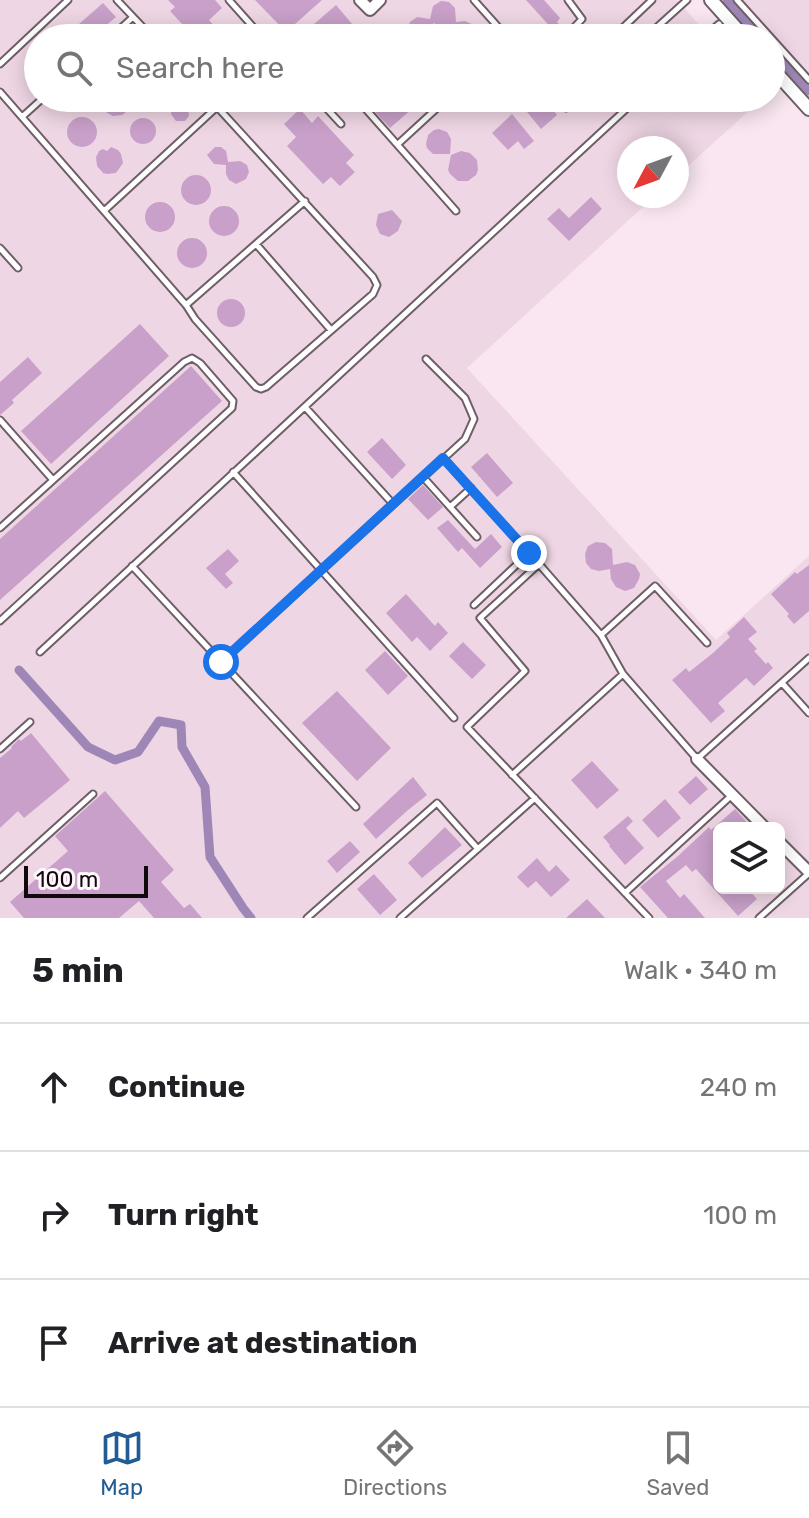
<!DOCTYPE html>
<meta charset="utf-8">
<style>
:root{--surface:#fff;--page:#f6f6f6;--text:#202124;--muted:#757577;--line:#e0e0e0;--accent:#215d94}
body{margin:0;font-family:Rubik,sans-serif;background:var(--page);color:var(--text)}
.controls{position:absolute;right:24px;bottom:24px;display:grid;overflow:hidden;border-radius:12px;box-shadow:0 4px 20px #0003}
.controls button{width:72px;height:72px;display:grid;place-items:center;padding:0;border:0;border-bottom:2px solid var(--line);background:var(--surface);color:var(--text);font:40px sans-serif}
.compass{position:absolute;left:617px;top:136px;width:72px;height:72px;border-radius:50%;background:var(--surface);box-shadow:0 4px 20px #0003;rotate:229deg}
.scale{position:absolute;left:24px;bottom:20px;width:124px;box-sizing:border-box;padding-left:8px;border:4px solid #100a0d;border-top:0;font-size:22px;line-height:28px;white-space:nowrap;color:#100a0d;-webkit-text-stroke:6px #fff7fb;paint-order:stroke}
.stop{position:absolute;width:24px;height:24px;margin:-18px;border:6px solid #1a73e8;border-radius:50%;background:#fff}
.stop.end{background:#1a73e8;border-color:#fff;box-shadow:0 2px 8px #0008}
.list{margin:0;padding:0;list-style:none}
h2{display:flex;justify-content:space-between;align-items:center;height:104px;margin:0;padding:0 32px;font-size:34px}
h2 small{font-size:26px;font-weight:400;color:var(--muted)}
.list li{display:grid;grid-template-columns:52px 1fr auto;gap:24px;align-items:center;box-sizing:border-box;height:128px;padding:0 32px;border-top:2px solid var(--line)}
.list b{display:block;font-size:30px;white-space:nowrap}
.list em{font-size:26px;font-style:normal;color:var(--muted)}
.icon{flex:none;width:44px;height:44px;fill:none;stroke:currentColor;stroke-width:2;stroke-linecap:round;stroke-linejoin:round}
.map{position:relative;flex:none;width:809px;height:918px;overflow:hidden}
.search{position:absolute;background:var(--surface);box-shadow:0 4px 20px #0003;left:24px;right:24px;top:24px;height:88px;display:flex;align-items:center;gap:20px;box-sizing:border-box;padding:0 28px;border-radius:44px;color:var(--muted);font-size:30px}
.sheet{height:488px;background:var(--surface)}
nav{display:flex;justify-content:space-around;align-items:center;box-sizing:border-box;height:112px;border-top:2px solid var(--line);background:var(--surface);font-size:22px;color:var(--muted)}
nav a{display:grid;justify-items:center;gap:4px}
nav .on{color:var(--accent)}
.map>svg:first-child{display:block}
.built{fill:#efd6e4;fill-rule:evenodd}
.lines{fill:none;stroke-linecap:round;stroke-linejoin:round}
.canal{stroke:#9e87b7;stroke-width:9}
.building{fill:#c8a0c9}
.service-casing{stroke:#6e5e67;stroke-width:9}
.minor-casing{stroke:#6e5e67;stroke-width:14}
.tertiary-casing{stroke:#6e5e67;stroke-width:16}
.service{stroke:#fff;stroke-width:5}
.minor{stroke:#fff;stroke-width:10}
.tertiary{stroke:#fff;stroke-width:12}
.route{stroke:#1a73e8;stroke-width:10}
</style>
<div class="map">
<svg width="809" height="918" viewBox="0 0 809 918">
<rect width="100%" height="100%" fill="#f9e6f0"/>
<path class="built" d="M0 0H677L711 38H38V98H763L677 176V148H629V196H655L467 368 716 640 809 556V918H0ZM719 828H779V888H719Z
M734 0H809V85L771 42V38H767Z"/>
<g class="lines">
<path class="canal" d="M727 0 761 38
M771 49 809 91
M19 670 88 747 115 760 138 752 159 721 181 725 182 747 205 787 210 857 243 908 251 918"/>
</g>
<path class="building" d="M168 0H215L222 8 209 20 222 35 232 27 242 38H195L170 11 175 7Z
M255 0H322L286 32Z
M526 0H544L560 18 557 22 561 27 555 32Z
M441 1 449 2 455 8 456 22 465 21 474 25 479 33V38H450L451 27 441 26 433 23V32L431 38H410L407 30 410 22 417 17 430 19 433 6Z
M103 3 116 17 91 38 79 24Z
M336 5 353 25 338 38H298Z
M101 98H131V103L126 112 122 115 113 116 104 111 102 107Z
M147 98H174L173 103 183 104 188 108 189 116 185 121H176L171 114 172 105H164Z
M391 98H404L413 108 390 128 375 112Z
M544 98 557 115 541 129 527 112Z
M300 109 312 123 318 116 354 155 346 163 355 172 340 186 331 177 323 184 287 146 296 137 284 124Z
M512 114 534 141 524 149 518 141 508 150 492 133Z
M67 132a15 15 0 1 1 30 0a15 15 0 1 1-30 0Z
M130 131a13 13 0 1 1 26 0a13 13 0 1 1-26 0Z
M439 129 447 132 451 139 450 154H433L427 148 426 144 428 135 434 130Z
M111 147 118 150 121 154 123 163 116 173 107 174 103 173 97 166 96 157 99 151 103 149 107 151Z
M215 147H221L226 151 228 162 240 161 247 165 249 172 246 179 236 184 229 180 226 174V165L214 164 207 155Z
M461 151 470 153 477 160 478 170 476 175 468 181H458L450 174 448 170 451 155Z
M181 190a15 15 0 1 1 30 0a15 15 0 1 1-30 0Z
M591 197 602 209 569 241 547 219 559 208 569 218Z
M145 217a15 15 0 1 1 30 0a15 15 0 1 1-30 0Z
M209 221a15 15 0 1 1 30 0a15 15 0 1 1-30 0Z
M392 210 402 221 398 231 389 237 380 234 376 225 378 214Z
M177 253a15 15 0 1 1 30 0a15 15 0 1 1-30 0Z
M217 313a14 14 0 1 1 28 0a14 14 0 1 1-28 0Z
M140 324 169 356 51 464 21 431Z
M28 357 42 373 12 400 14 403 0 415V382Z
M191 366 222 401 0 600V539Z
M382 438 406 465 392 479 367 452Z
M487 453 513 483 497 497 471 467Z
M423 485 443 507 428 520 408 499Z
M448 520 475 549 491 534 502 547 480 568 462 548 458 552 437 528Z
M596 542 605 543 612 549 613 565 627 562 635 565 640 574 639 579 634 588 625 591 616 587 611 579 610 569 599 571 591 569 586 563 585 554 588 546Z
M228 549 239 561 225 574 233 583 226 589 206 568Z
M809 565V611L794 624 787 616 789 614 771 594 795 572 797 574Z
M406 594 435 626 438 622 448 633 430 651 417 637 412 642 386 613Z
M744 617 757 632 748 639 757 649 754 651 766 664 768 662 773 668 754 686 746 678 718 703 725 711 711 723 672 680 686 668 689 672 713 653 730 637 727 633Z
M463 642 486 665 472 679 449 656Z
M385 651 408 676 388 695 365 670Z
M337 691 391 748 357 781 302 723Z
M31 733 70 780 24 818 18 811 0 828V758L12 748 11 747 19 739 21 741Z
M592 761 619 790 597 809 571 780Z
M696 776 708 789 690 805 678 792Z
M413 777 427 795 408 810 376 839 363 824Z
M105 791 174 870 161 882 184 908 190 904 202 918H154L139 901 119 918H24L10 902 68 851 55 836Z
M665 799 681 818 658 838 642 820Z
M735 809 752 828H719V888H747L757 899 738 916 696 869 692 872 686 865 666 881 680 898 684 894 705 918H668L640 887 678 856 709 827 711 830Z
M628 816 633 821 626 828 644 848 625 865 609 846 610 845 603 837Z
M445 827 462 845 422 878 408 863Z
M350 841 360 852 337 873 327 861Z
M537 858 549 872 556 865 570 880 551 897 536 881 528 888 517 877Z
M374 874 397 900 380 915 357 889Z
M587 899 605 918H566Z"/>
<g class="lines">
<g class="service-casing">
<path id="service" d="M117 0 153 38
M229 0 263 38
M474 0 508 38
M737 0 809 80
M110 38 133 17
M564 38 582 19 568 0
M612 38 652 0
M645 38 687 0
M703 38 719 24
M0 64 68 0
M0 92 186 305 195 319 256 387 261 389 266 387 373 294 377 285 373 277 209 98
M317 98 341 124
M356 98 456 211
M558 98 566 108
M22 117 43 98
M398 144 448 98
M104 211 217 107
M256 244 331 330
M0 248 18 268
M186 305 305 201
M305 407 393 504
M0 420 53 480
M443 458 529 553 474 605
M233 472 454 718
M423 477 477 537
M450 507 471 488
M0 528 184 362 192 358 200 363 233 401 232 408 0 621
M132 566 356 807
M601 635 655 586 707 643
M40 652 638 98
M221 662 465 439 474 419 465 398 426 359
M623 674 601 635 539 564 480 618 525 671 467 727 649 918
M782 683 809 713
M0 749 30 722
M512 775 623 674 697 759 809 658
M0 878 93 794
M625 893 732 795
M307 918 437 803 478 849
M400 918 535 798
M759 918 808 874"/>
</g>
<g class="minor-casing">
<path id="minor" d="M360 0 370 10 380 0
M697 759 765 828
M779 842 809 872"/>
</g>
<g class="tertiary-casing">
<path id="tertiary" d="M711 0 745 38
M771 67 809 109"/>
</g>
<use href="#service" class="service"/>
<use href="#minor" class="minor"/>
<use href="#tertiary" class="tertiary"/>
</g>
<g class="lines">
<path class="route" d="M221 662 443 458 529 553"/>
</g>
</svg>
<div class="controls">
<button><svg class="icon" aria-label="layers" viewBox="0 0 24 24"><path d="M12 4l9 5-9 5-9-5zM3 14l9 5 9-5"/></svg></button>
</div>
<svg class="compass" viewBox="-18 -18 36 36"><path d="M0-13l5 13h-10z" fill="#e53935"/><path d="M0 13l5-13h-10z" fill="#757577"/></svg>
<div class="scale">100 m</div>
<div class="stop" style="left:221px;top:662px"></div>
<div class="stop end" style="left:529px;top:553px"></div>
<div class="search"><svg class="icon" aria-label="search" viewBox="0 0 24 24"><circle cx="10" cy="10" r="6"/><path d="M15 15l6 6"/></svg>Search here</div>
</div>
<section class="sheet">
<h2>5 min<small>Walk · 340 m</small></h2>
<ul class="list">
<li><svg class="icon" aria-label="ahead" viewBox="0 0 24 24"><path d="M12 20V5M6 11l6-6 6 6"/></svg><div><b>Continue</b></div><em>240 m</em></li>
<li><svg class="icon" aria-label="right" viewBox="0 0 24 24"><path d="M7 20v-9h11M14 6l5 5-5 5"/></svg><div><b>Turn right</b></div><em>100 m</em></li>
<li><svg class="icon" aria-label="arrive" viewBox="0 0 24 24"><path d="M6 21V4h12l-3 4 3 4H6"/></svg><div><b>Arrive at destination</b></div></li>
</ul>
</section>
<nav>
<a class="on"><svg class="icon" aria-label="map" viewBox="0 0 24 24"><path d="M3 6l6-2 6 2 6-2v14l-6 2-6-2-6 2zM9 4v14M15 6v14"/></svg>Map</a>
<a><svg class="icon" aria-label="directions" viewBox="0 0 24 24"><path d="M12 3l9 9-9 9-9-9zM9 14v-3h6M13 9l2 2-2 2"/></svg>Directions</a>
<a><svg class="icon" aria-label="saved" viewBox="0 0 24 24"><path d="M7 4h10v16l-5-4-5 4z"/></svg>Saved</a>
</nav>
